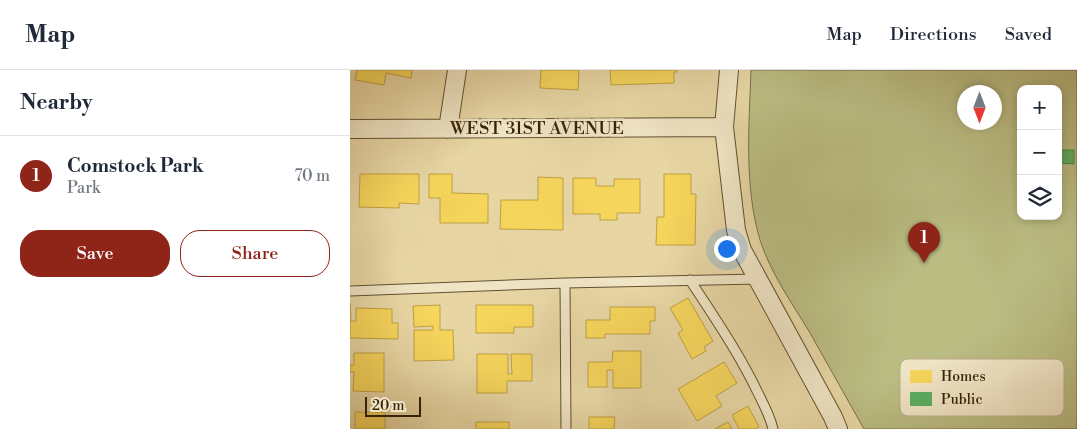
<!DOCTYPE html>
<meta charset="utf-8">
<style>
:root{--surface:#fff;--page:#f6f6f7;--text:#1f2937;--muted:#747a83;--line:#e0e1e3;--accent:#8f2418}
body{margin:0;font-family:"Libre Bodoni",serif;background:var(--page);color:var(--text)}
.controls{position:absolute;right:15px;top:15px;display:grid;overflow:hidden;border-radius:10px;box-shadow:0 2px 8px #0003}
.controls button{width:45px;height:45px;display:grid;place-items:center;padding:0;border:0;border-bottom:1px solid var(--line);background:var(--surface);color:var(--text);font:25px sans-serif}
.compass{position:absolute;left:607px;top:15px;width:45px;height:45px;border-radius:50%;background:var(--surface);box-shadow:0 2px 8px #0003;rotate:180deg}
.scale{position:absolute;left:15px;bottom:12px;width:56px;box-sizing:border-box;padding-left:5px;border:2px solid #37240a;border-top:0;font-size:14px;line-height:18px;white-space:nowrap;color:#37240a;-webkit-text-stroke:4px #efe4c4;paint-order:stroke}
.you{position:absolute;left:376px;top:178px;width:18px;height:18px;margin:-12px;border:4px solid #fff;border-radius:50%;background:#1a73e8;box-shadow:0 0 0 8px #1a73e833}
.badge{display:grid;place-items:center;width:32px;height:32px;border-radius:50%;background:var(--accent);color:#fff;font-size:16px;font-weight:700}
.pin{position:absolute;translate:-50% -41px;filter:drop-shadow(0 1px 2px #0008)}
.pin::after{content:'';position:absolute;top:26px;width:18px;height:15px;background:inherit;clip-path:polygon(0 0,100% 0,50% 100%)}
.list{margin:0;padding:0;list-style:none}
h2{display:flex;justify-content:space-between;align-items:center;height:65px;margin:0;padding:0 20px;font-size:21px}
h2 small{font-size:16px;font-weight:400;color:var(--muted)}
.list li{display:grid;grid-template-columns:32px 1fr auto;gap:15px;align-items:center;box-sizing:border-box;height:80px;padding:0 20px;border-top:1px solid var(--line)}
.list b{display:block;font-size:19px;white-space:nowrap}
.list p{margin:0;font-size:16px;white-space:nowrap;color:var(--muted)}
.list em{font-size:16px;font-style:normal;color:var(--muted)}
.actions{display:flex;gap:10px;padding:15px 20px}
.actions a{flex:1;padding:11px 0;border:1px solid var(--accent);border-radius:20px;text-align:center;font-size:18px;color:var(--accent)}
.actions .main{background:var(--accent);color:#fff}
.icon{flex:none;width:28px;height:28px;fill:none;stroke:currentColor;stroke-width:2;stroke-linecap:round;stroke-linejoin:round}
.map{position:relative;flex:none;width:727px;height:359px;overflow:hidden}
header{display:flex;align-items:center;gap:30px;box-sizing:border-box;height:70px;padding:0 25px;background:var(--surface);border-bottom:1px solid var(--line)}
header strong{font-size:24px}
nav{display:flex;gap:28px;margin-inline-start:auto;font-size:18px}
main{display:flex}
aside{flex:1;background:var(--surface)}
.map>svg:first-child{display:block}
.green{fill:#babc82;stroke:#787046;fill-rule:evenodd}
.homes{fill:#f6d55c;stroke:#bda043}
.public{fill:#5aae61;stroke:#508547}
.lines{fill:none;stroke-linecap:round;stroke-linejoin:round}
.service-casing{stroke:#635030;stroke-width:11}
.minor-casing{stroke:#635030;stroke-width:20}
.service{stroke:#efe4c4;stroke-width:9}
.minor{stroke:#efe4c4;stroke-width:18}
.labels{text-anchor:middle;stroke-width:5;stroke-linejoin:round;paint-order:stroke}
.street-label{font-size:18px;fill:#37240a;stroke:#efe4c4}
.key{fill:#efe4c4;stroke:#b8aa8c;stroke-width:1}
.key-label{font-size:14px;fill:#37240a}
</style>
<header>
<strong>Map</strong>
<nav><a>Map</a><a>Directions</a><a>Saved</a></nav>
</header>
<main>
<aside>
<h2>Nearby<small></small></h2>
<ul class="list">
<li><span class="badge">1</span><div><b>Comstock Park</b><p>Park</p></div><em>70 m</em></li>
</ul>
<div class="actions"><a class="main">Save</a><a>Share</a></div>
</aside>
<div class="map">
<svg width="727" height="359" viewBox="0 0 727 359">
<rect width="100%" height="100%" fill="#e7d6a4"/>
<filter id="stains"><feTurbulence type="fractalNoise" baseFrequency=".004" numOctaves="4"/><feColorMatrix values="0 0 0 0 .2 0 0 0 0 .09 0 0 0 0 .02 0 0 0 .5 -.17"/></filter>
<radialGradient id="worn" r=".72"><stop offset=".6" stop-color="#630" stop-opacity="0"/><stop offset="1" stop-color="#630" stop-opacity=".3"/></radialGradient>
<path class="green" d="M401 0H727V359H514C496 327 478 295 460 263 442 233 421 204 410 170 394 116 399 56 401 0ZM671 19H708V146H671ZM614 22H644V52H614Z"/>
<path class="homes" d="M7 0H62L61 8 36 3 34 15 5 10Z
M191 0H229L228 20 190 18Z
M260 0H327V2H324V13L261 15Z
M10 104H69V134L49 133V138L9 137Z
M79 104H102V123L138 124V153H90V128H79Z
M314 104H341V124H346L345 175H306L307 147H314Z
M188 107 213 108V160L150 159 151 130H188Z
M223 108H246V116H264V109H290V143H267V150H250V144H223Z
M338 228 363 271 354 277 356 281 342 289 328 263 333 260 320 238Z
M0 233 1 251H6V238L42 239V253H48V269L0 268Z
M90 235V260H103L104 290 64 291V260H83V256L64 257 63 236Z
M126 235H183V257H164V263H126Z
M260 237H305V251H300V264H255V268H236V250H260Z
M263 281H291V318H263V300H257V317H238V292H262Z
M4 283H34V322L3 321 4 302H0V295H4Z
M127 284H158V304H162L161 284H182V311H157V323H127Z
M374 292 387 313 366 326 372 336 347 351 328 319Z
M398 336 409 357 405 359H389L382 345Z
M5 342H35V359H5Z
M239 347H265L264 359H239Z
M126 352H159V359H126Z
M378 352 382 359H365Z"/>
<path class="public" d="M708 80H724V94L708 93Z"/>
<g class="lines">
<g class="service-casing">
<path id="service" d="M340 210C364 247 389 283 408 323 414 335 420 346 423 359
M215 213 409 209
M0 221 215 213 216 359"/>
</g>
<g class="minor-casing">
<path id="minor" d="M379 0 374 57 386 160 392 180 483 347 488 359
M0 59 374 57
M98 59 107 0"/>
</g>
<use href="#service" class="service"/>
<use href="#minor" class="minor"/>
</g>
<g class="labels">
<g class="street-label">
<text x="187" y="64">WEST 31ST AVENUE</text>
</g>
</g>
<rect x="550" y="289" width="164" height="57" rx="8" class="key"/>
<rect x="560" y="300" width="22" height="13" fill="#f6d55c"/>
<rect x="560" y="322" width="22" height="14" fill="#5aae61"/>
<g class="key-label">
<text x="591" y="311">Homes</text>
<text x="591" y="334">Public</text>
</g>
<rect width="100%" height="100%" filter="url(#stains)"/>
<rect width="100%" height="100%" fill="url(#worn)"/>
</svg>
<div class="controls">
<button>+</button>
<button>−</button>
<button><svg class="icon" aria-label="layers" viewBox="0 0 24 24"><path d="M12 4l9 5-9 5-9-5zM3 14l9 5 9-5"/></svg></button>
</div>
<svg class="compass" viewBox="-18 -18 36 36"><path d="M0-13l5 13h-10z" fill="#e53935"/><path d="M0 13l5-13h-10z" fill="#747a83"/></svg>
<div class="scale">20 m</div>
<div class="you"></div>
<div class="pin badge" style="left:574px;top:193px">1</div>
</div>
</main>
